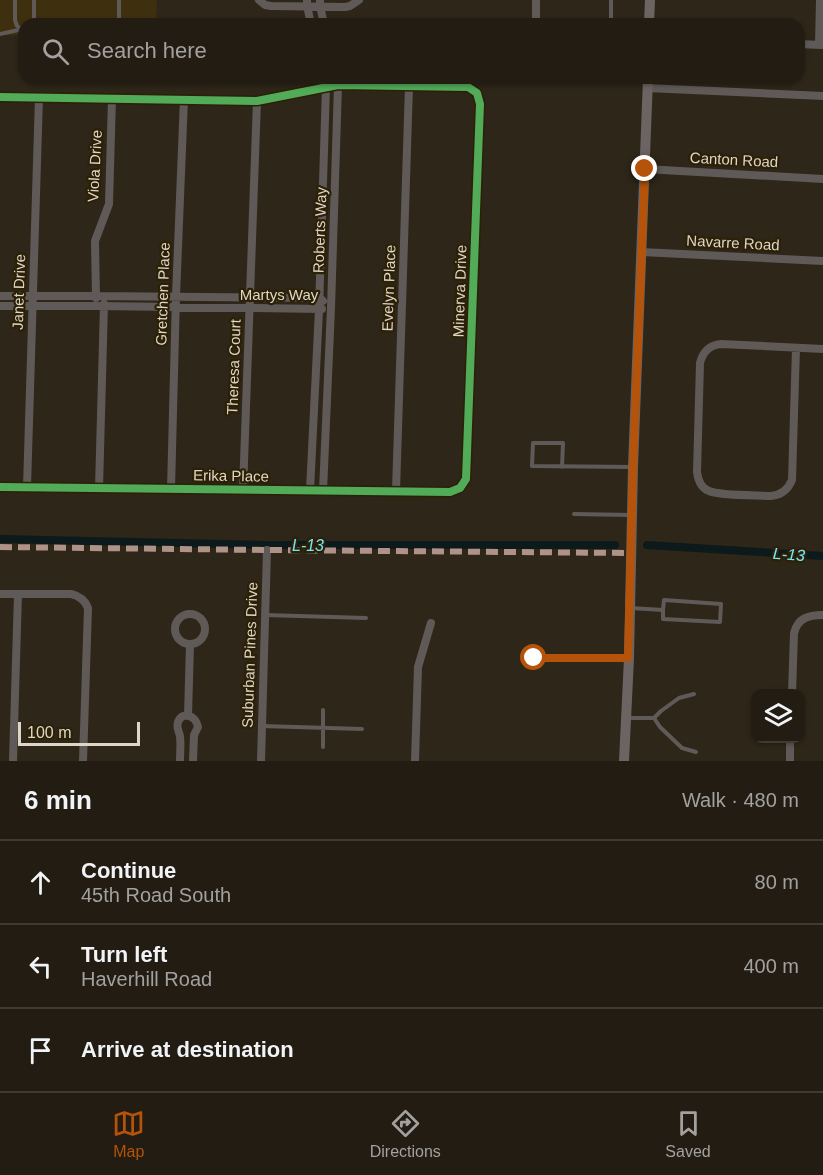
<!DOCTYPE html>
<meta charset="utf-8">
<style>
:root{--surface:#221c12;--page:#2a251b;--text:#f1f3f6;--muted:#a2a19f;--line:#3f3a32;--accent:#b45309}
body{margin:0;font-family:Arial,sans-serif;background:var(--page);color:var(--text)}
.controls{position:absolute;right:18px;bottom:18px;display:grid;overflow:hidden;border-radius:12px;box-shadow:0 2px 4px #0004}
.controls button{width:54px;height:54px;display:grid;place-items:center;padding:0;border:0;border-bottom:2px solid var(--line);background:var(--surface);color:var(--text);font:30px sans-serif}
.scale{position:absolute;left:18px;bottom:15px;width:122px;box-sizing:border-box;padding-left:6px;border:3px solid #ded6c7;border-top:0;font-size:16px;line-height:21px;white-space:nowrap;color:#ded6c7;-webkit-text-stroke:4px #2c2006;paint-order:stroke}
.stop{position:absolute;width:18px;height:18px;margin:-14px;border:4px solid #b45309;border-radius:50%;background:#fff}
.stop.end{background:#b45309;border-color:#fff;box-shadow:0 2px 6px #0008}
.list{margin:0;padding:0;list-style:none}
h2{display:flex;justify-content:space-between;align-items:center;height:78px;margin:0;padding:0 24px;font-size:26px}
h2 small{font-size:20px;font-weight:400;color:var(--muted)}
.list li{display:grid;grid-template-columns:39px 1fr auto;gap:18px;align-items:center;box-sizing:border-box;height:84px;padding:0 24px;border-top:2px solid var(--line)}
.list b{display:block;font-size:22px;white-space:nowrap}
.list p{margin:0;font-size:20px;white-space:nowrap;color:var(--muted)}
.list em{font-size:20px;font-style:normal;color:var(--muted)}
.icon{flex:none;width:33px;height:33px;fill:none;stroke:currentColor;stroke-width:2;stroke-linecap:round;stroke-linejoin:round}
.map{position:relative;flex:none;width:823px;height:761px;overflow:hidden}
.search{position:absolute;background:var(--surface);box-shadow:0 2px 4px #0004;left:18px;right:18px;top:18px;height:66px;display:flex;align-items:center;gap:15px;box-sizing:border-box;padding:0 21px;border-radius:18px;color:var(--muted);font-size:22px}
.sheet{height:330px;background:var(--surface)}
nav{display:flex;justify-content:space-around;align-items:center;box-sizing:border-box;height:84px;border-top:2px solid var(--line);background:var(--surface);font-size:16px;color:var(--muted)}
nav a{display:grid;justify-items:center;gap:3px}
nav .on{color:var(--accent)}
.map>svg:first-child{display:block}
.built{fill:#3e2f0f}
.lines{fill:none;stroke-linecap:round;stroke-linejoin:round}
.canal{stroke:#0d1a1b;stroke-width:8}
.lane{stroke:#5f5a58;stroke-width:4}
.street{stroke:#5f5a58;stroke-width:8}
.secondary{stroke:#6b6463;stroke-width:10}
.quiet{stroke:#af9288;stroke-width:6;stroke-dasharray:12 6;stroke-linecap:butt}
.cycleway-casing{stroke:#2c2006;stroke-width:11}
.cycleway{stroke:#51ab58;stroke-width:8}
.route{stroke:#b45309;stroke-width:8}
.labels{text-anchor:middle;stroke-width:4.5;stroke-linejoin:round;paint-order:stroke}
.street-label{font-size:15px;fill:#ded6c7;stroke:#2c2006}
.water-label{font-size:16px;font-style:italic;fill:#77e6f9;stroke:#2c2006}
</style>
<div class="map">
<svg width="823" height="761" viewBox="0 0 823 761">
<rect width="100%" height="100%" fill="#2e2618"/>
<path class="built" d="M0 0H157L156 24H24V36L0 35Z"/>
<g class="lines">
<path class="canal" d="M0 539 264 545H615
M647 545 823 556"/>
<path class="lane" d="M15 0V20L17 26 21 29
M611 0V24
M34 24V0
M118 24 119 22V0
M0 34 23 29
M562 467 563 443H533L532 466 632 467
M574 514 631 515
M630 608 663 610V619L720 622 721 604 664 600 663 610
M265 615 366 618
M627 718H654L660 727 682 748 696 752
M654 718 661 711 679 698 694 694
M262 726 362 729
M323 747V710"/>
<path class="street" d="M259 0 265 5 271 6 345 7 350 6 359 0
M307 0V6L311 24
M320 0V6L324 24
M536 0V24
M799 44 821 45
M819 45 820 0
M647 88 823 96
M0 97 257 101 338 85 468 87 477 93 480 104 466 479 460 488 450 492 0 487
M645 169 823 179
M641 252 823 261
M0 296H96L320 298 323 301
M96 298 95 241 109 204 112 98
M0 306H96L322 309
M796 348 792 480C788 490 781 495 771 496 757 495 720 496 709 491 701 488 698 480 697 472L700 363C703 351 710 345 721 344L823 349
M27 487 39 97
M99 488 104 304
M171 489 176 296 184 99
M243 490 257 101
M310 490 319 310 326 87 324 78
M323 491 331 308 338 85 336 78
M396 491 409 86
M0 594H71C80 596 85 600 88 608L83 761
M175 629a15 15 0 1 1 30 0a15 15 0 1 1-30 0Z
M534 658H629
M792 694 794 633C798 618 808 615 823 615
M188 716 190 644
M13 761 18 594
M180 761C180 753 181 744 180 736 179 731 176 728 178 722 183 710 196 716 198 727L194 735 193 761
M261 761 267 550
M415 761 418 667 431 623
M790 761V738"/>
<path class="secondary" d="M649 24 650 0
M624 761 629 658 633 467 648 78"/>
<path class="quiet" d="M0 547 267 550 630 553"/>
<g class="cycleway-casing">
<path id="cycleway" d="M0 97 257 101 338 85 468 87 477 93 480 104 466 479 460 488 450 492 0 487"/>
</g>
<use href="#cycleway" class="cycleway"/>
</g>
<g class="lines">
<path class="route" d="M534 658H628L633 467 645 169"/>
</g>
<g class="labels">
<g class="street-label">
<text transform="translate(734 160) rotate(3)" y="5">Canton Road</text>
<text transform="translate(95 166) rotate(-87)" y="5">Viola Drive</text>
<text transform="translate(320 230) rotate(-88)" y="5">Roberts Way</text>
<text transform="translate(733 243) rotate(3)" y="5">Navarre Road</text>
<text transform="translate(389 288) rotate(-88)" y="5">Evelyn Place</text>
<text transform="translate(460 291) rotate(-88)" y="5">Minerva Drive</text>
<text transform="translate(19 292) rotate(-88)" y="5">Janet Drive</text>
<text transform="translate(163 294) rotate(-88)" y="5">Gretchen Place</text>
<text x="279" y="300">Martys Way</text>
<text transform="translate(234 367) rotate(-88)" y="5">Theresa Court</text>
<text transform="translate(231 476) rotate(1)" y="5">Erika Place</text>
<text transform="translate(250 655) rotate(-88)" y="5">Suburban Pines Drive</text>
</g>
<g class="water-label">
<text x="308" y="551">L-13</text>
<text transform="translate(789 554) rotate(4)" y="6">L-13</text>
</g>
</g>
</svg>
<div class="controls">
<button><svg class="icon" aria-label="layers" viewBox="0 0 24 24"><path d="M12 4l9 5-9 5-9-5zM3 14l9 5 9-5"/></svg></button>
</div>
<div class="scale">100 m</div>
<div class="stop" style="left:534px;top:658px"></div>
<div class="stop end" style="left:645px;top:169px"></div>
<div class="search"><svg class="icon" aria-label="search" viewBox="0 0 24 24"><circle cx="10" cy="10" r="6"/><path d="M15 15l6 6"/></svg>Search here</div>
</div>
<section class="sheet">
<h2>6 min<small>Walk · 480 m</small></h2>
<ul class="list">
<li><svg class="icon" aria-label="ahead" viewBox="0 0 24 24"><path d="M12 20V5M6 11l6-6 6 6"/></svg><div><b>Continue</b><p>45th Road South</p></div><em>80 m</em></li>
<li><svg class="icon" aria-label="left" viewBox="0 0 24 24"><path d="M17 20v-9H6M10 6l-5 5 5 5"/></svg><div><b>Turn left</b><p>Haverhill Road</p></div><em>400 m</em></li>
<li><svg class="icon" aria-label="arrive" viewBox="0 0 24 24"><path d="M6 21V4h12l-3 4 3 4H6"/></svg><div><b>Arrive at destination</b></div></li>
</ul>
</section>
<nav>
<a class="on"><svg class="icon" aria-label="map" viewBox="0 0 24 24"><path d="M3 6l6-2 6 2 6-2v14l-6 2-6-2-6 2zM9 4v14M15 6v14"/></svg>Map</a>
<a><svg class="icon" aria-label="directions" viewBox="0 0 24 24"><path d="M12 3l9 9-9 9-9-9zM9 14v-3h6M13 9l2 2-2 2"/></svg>Directions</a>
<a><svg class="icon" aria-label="saved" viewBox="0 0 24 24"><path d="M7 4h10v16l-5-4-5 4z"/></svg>Saved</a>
</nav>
